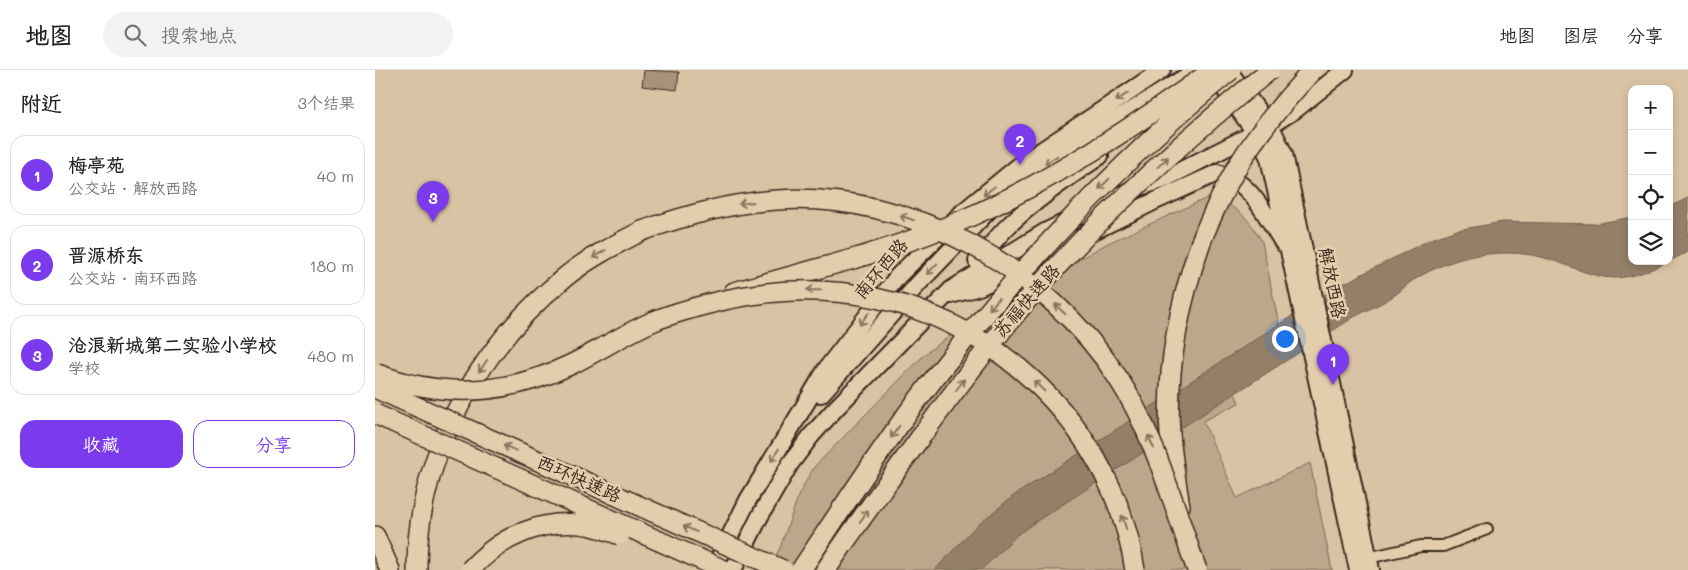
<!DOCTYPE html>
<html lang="zh">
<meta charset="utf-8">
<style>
:root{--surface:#fff;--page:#f2f2f2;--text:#222;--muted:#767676;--line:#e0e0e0;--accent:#7c3aed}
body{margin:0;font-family:Mali,"LXGW WenKai TC",sans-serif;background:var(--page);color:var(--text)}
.controls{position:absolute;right:15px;top:15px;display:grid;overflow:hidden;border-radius:10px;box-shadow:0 2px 8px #0003}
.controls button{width:45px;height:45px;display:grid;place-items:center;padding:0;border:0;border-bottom:1px solid var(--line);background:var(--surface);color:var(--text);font:25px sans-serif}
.you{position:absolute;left:909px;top:268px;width:18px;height:18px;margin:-12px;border:4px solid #fff;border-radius:50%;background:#1a73e8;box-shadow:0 0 0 8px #1a73e833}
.badge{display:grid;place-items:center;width:32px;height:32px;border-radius:50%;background:var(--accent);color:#fff;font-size:16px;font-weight:700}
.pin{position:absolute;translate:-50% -41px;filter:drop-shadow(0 1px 2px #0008)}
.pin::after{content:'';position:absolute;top:26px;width:18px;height:15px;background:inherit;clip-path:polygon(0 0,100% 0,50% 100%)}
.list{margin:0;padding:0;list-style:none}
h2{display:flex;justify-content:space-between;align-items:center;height:65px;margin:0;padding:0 20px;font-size:21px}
h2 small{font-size:16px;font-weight:400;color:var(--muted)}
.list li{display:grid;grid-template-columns:32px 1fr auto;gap:15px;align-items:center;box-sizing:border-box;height:80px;margin:0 10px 10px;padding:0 10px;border:1px solid var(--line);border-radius:15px}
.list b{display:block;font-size:19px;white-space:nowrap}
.list p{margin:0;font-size:16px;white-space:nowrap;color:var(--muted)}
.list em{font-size:16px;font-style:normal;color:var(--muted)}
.actions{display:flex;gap:10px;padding:15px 20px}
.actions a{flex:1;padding:11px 0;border:1px solid var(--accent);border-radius:15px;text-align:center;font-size:18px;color:var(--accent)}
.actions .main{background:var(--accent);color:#fff}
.icon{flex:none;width:28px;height:28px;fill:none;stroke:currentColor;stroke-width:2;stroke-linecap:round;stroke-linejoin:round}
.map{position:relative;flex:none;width:1313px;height:500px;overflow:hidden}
header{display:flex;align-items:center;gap:30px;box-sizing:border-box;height:70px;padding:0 25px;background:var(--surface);border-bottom:1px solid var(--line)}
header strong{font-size:24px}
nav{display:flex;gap:28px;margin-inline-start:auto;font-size:18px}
.search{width:350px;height:45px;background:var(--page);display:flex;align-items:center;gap:12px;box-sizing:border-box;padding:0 18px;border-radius:28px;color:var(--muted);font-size:19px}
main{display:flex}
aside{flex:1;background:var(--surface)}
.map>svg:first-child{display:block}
.green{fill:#bca78a;stroke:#7c6854}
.water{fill:#948069;stroke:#705e4b}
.building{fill:#a8937a;stroke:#3b2a1e}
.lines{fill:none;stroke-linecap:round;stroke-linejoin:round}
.street-casing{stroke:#3b2a1e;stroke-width:14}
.primary-casing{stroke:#3b2a1e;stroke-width:20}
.highway-casing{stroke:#3b2a1e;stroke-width:22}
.street{stroke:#e3cdac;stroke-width:10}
.primary{stroke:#e3cdac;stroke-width:16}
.highway{stroke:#e3cdac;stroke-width:19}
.highway-bridge-casing{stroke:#3b2a1e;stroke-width:22;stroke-linecap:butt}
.highway-bridge{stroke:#e3cdac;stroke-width:19}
.oneway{stroke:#87735e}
.labels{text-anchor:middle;stroke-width:5;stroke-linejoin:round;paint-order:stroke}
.street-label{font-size:18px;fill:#3b2a1e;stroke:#e3cdac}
</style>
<header>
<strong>地图</strong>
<div class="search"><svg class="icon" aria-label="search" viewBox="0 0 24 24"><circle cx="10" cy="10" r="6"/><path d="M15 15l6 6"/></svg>搜索地点</div>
<nav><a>地图</a><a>图层</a><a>分享</a></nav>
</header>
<main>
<aside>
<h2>附近<small>3个结果</small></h2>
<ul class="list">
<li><span class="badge">1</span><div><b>梅亭苑</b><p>公交站 · 解放西路</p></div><em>40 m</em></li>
<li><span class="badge">2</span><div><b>晋源桥东</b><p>公交站 · 南环西路</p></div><em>180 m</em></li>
<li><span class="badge">3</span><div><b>沧浪新城第二实验小学校</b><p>学校</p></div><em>480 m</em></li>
</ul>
<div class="actions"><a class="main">收藏</a><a>分享</a></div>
</aside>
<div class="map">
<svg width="1313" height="500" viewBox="0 0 1313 500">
<rect width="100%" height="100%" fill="#d9c3a4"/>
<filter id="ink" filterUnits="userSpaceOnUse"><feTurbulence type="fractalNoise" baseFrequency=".02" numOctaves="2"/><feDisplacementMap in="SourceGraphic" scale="10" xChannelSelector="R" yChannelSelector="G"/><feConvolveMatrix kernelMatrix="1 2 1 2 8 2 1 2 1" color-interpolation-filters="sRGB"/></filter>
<g filter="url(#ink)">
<path class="green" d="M830 129C856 128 876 150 887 172L904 255 640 425 601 456 560 500H393L405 478 424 424 439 397 550 284 592 253 733 173Z
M860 323 864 333 828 351 862 428 935 393 957 500H606L643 464 660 452Z"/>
<path class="water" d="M1313 128V182L1294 191V137Z
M1257 147V191H1294C1276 200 1260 207 1240 208 1217 208 1195 195 1173 189 1154 183 1133 182 1113 184 1087 186 1059 197 1037 211 1031 215 1026 221 1020 225 1007 234 992 240 979 247L660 452 643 464 606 500H560L601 456 640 425 960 218 1056 169 1082 160 1128 152 1220 154Z"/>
<path class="building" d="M269 0 304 2 302 20 267 16Z"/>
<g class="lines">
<g class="street-casing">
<path id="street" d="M988 489 1046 476H1068L1112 459"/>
</g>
<g class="primary-casing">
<path id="primary" d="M836 0 886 71 894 88 983 500
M853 0 899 63 909 84 996 500
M633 123 673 92 822 0
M602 191C612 180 622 167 633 156 661 129 693 108 725 86
M576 225 604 217 776 133 842 103C875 109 892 148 909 174
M446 324 543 214 615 139
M338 500 373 430 452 298 523 206 588 142 645 95 787 0
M358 500 385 446 415 394 436 366 460 339 577 219 670 162 758 119 787 110 894 56 920 40 970 0"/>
</g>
<g class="highway-casing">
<path id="highway" d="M359 222 485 187
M805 436C801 412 797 388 795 364 791 298 805 230 827 169
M0 466 15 500
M42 500C41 388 103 278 189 208 212 189 239 175 267 161"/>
</g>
<use href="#street" class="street"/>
<use href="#primary" class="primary"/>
<use href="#highway" class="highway"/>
<g class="highway-bridge-casing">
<path id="highway-bridge" d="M267 161C311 145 355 133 402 130 534 121 672 198 743 308 781 367 798 435 822 500
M827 169C837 144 849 120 862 97 883 62 910 30 938 0
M485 187C521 176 557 164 592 148 679 110 758 57 835 2
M0 303C67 329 133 325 197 294 225 280 251 263 279 251 298 243 318 238 337 233 449 205 556 225 645 299 706 350 748 421 760 500
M0 318 408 500
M0 344 349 500
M95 500C125 467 166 448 212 455 223 457 234 461 245 465
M426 500C462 446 497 392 535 340 629 215 734 99 856 0
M451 500C477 460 506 422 534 383 576 325 619 267 666 214 736 136 814 65 895 0"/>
</g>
<use href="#highway-bridge" class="highway-bridge"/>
</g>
<defs><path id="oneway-shaft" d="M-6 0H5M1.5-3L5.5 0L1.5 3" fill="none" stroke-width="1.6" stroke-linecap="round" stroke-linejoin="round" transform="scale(1.25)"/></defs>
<g class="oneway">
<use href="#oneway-shaft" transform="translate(747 27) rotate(146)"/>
<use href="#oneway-shaft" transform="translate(676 90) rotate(147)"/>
<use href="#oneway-shaft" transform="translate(788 92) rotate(-43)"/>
<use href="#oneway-shaft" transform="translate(729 114) rotate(135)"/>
<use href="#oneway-shaft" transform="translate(614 121) rotate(140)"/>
<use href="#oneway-shaft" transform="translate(371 133) rotate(172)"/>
<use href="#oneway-shaft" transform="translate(532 148) rotate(-162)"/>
<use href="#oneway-shaft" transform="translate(224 184) rotate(149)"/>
<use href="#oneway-shaft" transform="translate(557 199) rotate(134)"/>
<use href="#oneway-shaft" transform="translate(439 220) rotate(-179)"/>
<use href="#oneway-shaft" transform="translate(619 234) rotate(130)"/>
<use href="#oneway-shaft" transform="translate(685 239) rotate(-136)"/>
<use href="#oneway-shaft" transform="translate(489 249) rotate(127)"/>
<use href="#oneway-shaft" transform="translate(108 296) rotate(125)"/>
<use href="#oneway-shaft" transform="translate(585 315) rotate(-53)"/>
<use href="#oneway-shaft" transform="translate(664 316) rotate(-136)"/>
<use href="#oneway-shaft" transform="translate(520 362) rotate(125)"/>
<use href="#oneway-shaft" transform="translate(776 372) rotate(-114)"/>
<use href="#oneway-shaft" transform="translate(135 378) rotate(-156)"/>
<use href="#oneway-shaft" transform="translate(400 385) rotate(121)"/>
<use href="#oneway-shaft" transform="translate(489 446) rotate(-54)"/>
<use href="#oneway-shaft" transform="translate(749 452) rotate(-108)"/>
<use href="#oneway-shaft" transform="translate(315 459) rotate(-156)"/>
</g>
</g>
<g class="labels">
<g class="street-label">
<text transform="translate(506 199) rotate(-50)" y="6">南环西路</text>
<text transform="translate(957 213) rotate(78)" y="6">解放西路</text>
<text transform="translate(652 231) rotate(-49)" y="6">苏福快速路</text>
<text transform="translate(204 409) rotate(24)" y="6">西环快速路</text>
</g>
</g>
</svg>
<div class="controls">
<button>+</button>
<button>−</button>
<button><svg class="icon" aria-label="locate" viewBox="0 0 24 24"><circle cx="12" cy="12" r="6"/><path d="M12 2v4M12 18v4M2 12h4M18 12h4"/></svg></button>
<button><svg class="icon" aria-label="layers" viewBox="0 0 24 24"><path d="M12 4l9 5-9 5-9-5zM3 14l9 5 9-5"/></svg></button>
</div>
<div class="you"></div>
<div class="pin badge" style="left:958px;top:315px">1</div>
<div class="pin badge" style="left:645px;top:95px">2</div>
<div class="pin badge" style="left:58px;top:152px">3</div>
</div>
</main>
